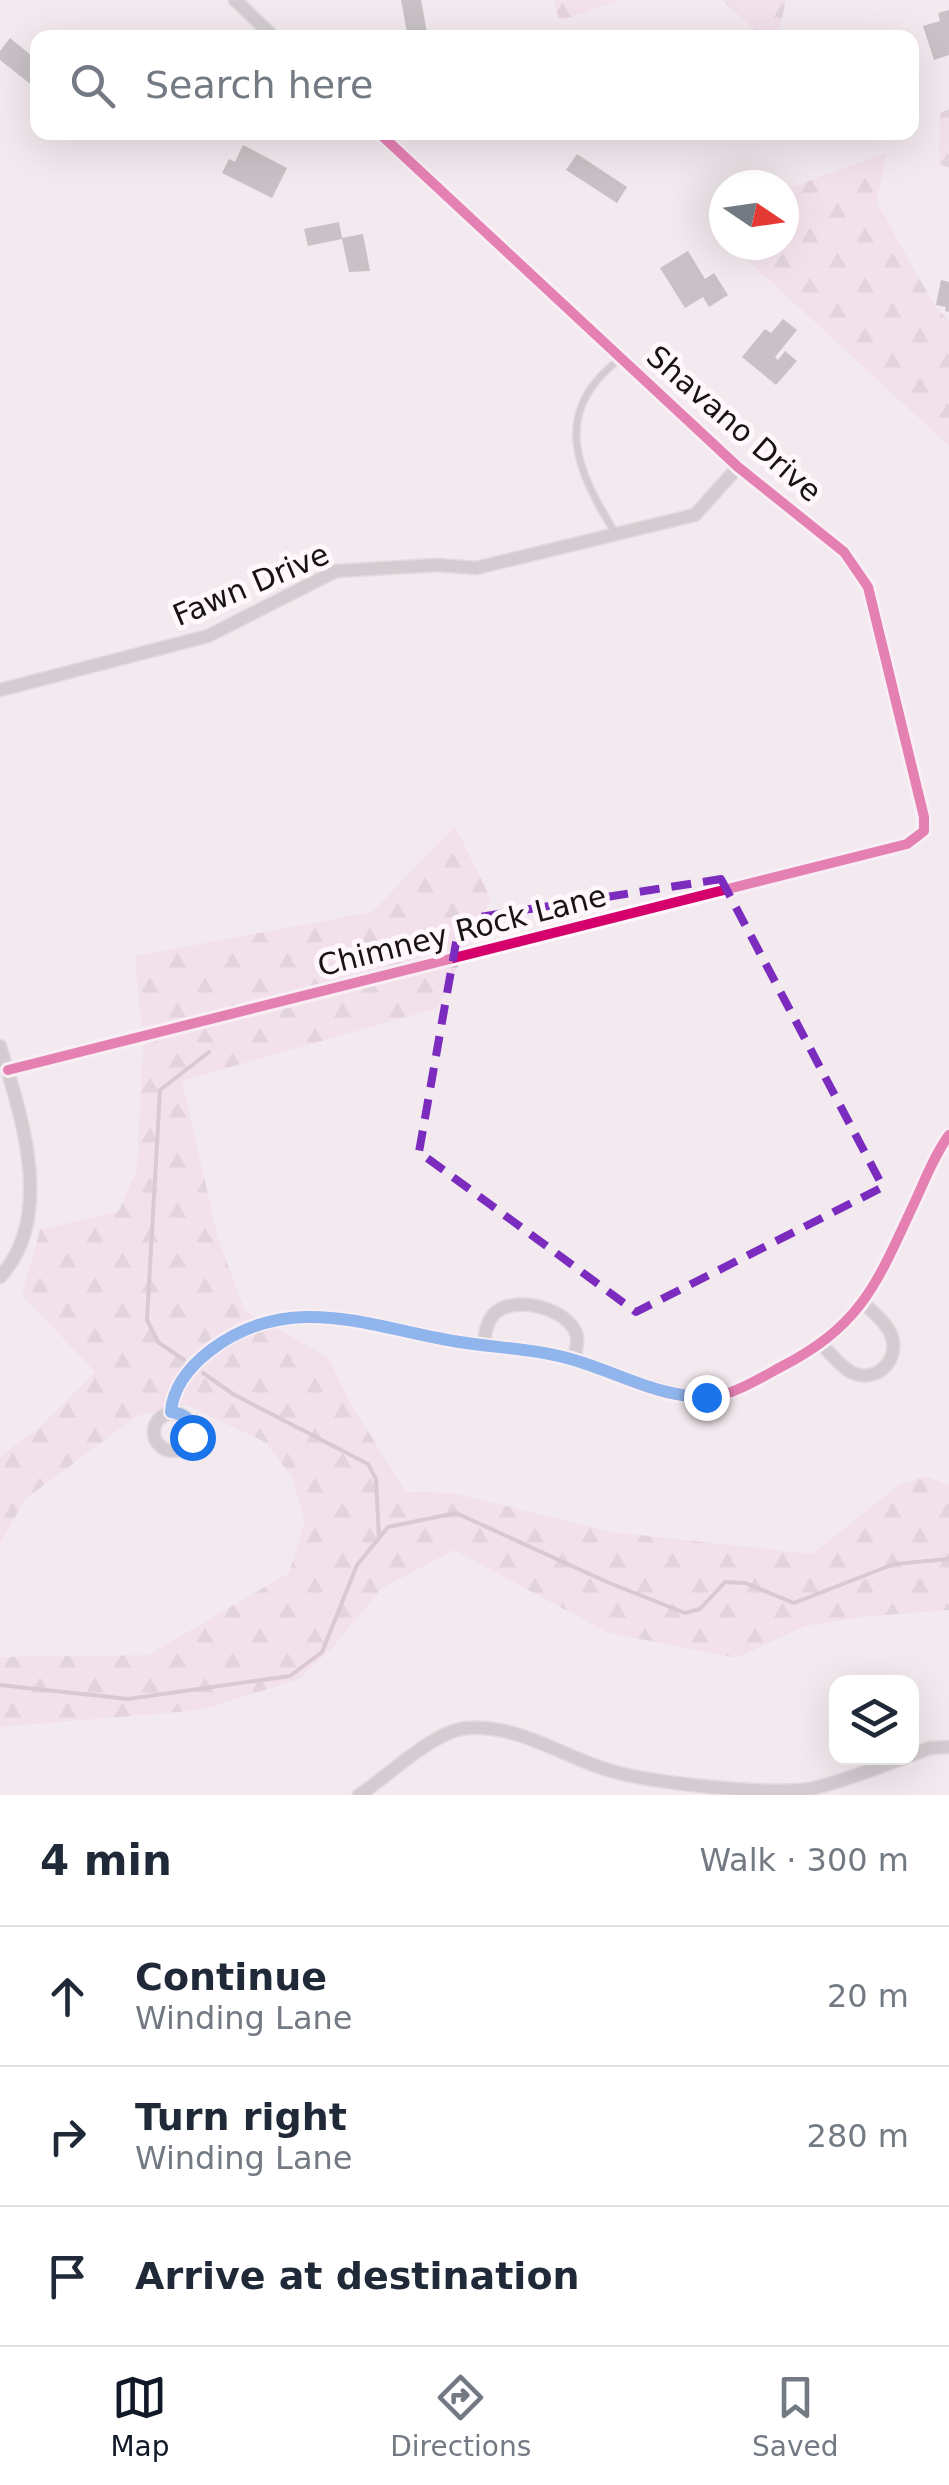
<!DOCTYPE html>
<meta charset="utf-8">
<style>
:root{--surface:#fff;--page:#f2f2f3;--text:#1f2937;--muted:#747a83;--line:#e0e1e3;--accent:#111827}
body{margin:0;font-family:"DejaVu Sans",sans-serif;background:var(--page);color:var(--text)}
.controls{position:absolute;right:30px;bottom:30px;display:grid;overflow:hidden;border-radius:20px;box-shadow:0 10px 40px #0002}
.controls button{width:90px;height:90px;display:grid;place-items:center;padding:0;border:0;border-bottom:2px solid var(--line);background:var(--surface);color:var(--text);font:50px sans-serif}
.compass{position:absolute;left:709px;top:170px;width:90px;height:90px;border-radius:50%;background:var(--surface);box-shadow:0 10px 40px #0002;rotate:103deg}
.stop{position:absolute;width:30px;height:30px;margin:-22px;border:8px solid #1a73e8;border-radius:50%;background:#fff}
.stop.end{background:#1a73e8;border-color:#fff;box-shadow:0 2px 10px #0008}
.list{margin:0;padding:0;list-style:none}
h2{display:flex;justify-content:space-between;align-items:center;height:130px;margin:0;padding:0 40px;font-size:42px}
h2 small{font-size:32px;font-weight:400;color:var(--muted)}
.list li{display:grid;grid-template-columns:65px 1fr auto;gap:30px;align-items:center;box-sizing:border-box;height:140px;padding:0 40px;border-top:2px solid var(--line)}
.list b{display:block;font-size:38px;white-space:nowrap}
.list p{margin:0;font-size:32px;white-space:nowrap;color:var(--muted)}
.list em{font-size:32px;font-style:normal;color:var(--muted)}
.icon{flex:none;width:55px;height:55px;fill:none;stroke:currentColor;stroke-width:2;stroke-linecap:round;stroke-linejoin:round}
.map{position:relative;flex:none;width:949px;height:1795px;overflow:hidden}
.search{position:absolute;background:var(--surface);box-shadow:0 10px 40px #0002;left:30px;right:30px;top:30px;height:110px;display:flex;align-items:center;gap:25px;box-sizing:border-box;padding:0 35px;border-radius:20px;color:var(--muted);font-size:38px}
.sheet{height:550px;background:var(--surface)}
nav{display:flex;justify-content:space-around;align-items:center;box-sizing:border-box;height:140px;border-top:2px solid var(--line);background:var(--surface);font-size:28px;color:var(--muted)}
nav a{display:grid;justify-items:center;gap:5px}
nav .on{color:var(--accent)}
.map>svg:first-child{display:block}
.forest{fill:url(#forest-firs)}
.lines{fill:none;stroke-linecap:round;stroke-linejoin:round}
.stream{stroke:#c29eb4;stroke-width:4}
.building{fill:#969093}
.lane-casing{stroke:#cfc8cc;stroke-width:9}
.street-casing{stroke:#cfc8cc;stroke-width:15}
.lane{stroke:#aea9ad;stroke-width:6}
.street{stroke:#aea9ad;stroke-width:12}
.cycleway-casing{stroke:#fef7fb;stroke-width:16}
.cycleway{stroke:#d6006c;stroke-width:10}
.route{stroke:#1a73e8;stroke-width:12}
.marked{fill:none;stroke:#7b2cbf;stroke-width:8;stroke-dasharray:20 12;stroke-linejoin:round}
.labels{text-anchor:middle;stroke-width:10;stroke-linejoin:round;paint-order:stroke}
.street-label{font-size:30px;fill:#181215;stroke:#fef7fb}
</style>
<div class="map">
<svg width="949" height="1795" viewBox="0 0 949 1795">
<defs>
<pattern id="forest-firs" width="22" height="20" patternUnits="userSpaceOnUse" patternTransform="scale(2.5)"><rect width="22" height="20" fill="#f1d8e7"/><path d="M5 1l3.5 6h-7zM16 11l3.5 6h-7z" fill="#ceb8c5"/></pattern>
</defs>
<rect width="100%" height="100%" fill="#f3eaef"/>
<path class="forest" d="M553 0H620L560 21Z
M722 0H786L778 37H762Z
M949 109V168L939 164 940 113Z
M886 153 877 203 936 308 949 320V446L731 245H784V190Z
M455 826 491 899 437 1008 182 1081 218 1238 245 1311 328 1357 349 1401 406 1492 453 1493 612 1532 812 1554 897 1486 925 1476 949 1485V1610L861 1617 805 1626 736 1658 609 1633 454 1550 382 1588 331 1649 299 1679 201 1710 0 1727V1657L148 1655 289 1573 305 1522 292 1477 265 1442 186 1405 137 1416 24 1500 0 1544V1457L41 1426 95 1372 22 1295 40 1230 119 1211 137 1169 143 1045 135 956 372 912Z"/>
<g class="lines">
<path class="stream" d="M184 1360 158 1342 147 1320 160 1090 209 1052
M203 1373 233 1394 368 1464 376 1479 379 1538
M0 1685 128 1699 290 1676 322 1652 357 1565 388 1527 456 1513 607 1582 685 1613 700 1609 725 1582 745 1583 794 1603 894 1564 949 1559"/>
</g>
<path class="building" d="M401 0H421L428 38H408Z
M949 10V55L934 60 923 26 940 21 938 13Z
M10 38 38 61V90L0 60V51Z
M243 145 287 168 272 198 222 173 229 159 235 162Z
M577 154 627 187 617 203 566 170Z
M339 222 342 238 363 234 370 271 349 272 342 239 308 246 304 229Z
M688 251 705 279 714 273 728 295 709 307 703 297 685 308 660 268Z
M941 280 949 282V312L945 311 946 307 936 305Z
M783 319 797 330 775 357 778 360 785 351 797 361 776 385 742 357 765 329 771 333Z"/>
<g class="lines">
<g class="lane-casing">
<path id="lane" d="M616 534C577 472 549 412 620 359"/>
</g>
<g class="street-casing">
<path id="street" d="M235 0 275 38
M0 690 208 636 336 571 437 565 476 568 695 515 738 467
M0 1046C21 1115 56 1216 0 1277
M8 1070 907 844 924 831V817L868 587 844 552 738 467 378 132
M821 1344C830 1353 840 1366 851 1372 872 1383 896 1366 893 1342 892 1327 874 1314 864 1303
M484 1345C485 1334 486 1323 494 1314 513 1294 570 1308 577 1336 578 1343 575 1353 574 1360
M171 1412C173 1387 190 1366 210 1350 293 1288 368 1329 458 1342 496 1348 534 1349 571 1359 623 1374 675 1410 731 1392 748 1386 764 1376 779 1368 859 1327 875 1288 911 1210 923 1185 933 1157 949 1135
M154 1432a19 19 0 1 1 38 0a19 19 0 1 1-38 0Z
M912 1755 929 1748 949 1747
M359 1795C389 1776 434 1730 468 1728 516 1725 556 1752 599 1767 642 1783 766 1795 810 1789 842 1782 873 1769 904 1758"/>
</g>
<use href="#lane" class="lane"/>
<use href="#street" class="street"/>
<g class="cycleway-casing">
<path id="cycleway" d="M8 1070 907 844 924 831V817L868 587 844 552 738 467 378 132
M171 1412C173 1387 190 1366 210 1350 293 1288 368 1329 458 1342 496 1348 534 1349 571 1359 623 1374 675 1410 731 1392 748 1386 764 1376 779 1368 859 1327 875 1288 911 1210 923 1185 933 1157 949 1135"/>
</g>
<use href="#cycleway" class="cycleway"/>
</g>
<g class="lines">
<path class="route" d="M192 1437C193 1422 186 1414 171 1412 173 1386 190 1366 211 1350 289 1291 367 1326 453 1341 493 1348 534 1348 574 1360 618 1373 659 1397 706 1397"/>
</g>
<path d="M0 0H949V1795H0ZM721 879 883 1187 636 1312 419 1152 460 920Z" fill="#f3eaef" fill-opacity=".55" fill-rule="evenodd"/>
<path class="marked" d="M721 879 883 1187 636 1312 419 1152 460 920Z"/>
<g class="labels">
<g class="street-label">
<text transform="translate(734 424) rotate(41)" y="10">Shavano Drive</text>
<text transform="translate(251 585) rotate(-23)" y="10">Fawn Drive</text>
<text transform="translate(462 931) rotate(-14)" y="10">Chimney Rock Lane</text>
</g>
</g>
</svg>
<div class="controls">
<button><svg class="icon" aria-label="layers" viewBox="0 0 24 24"><path d="M12 4l9 5-9 5-9-5zM3 14l9 5 9-5"/></svg></button>
</div>
<svg class="compass" viewBox="-18 -18 36 36"><path d="M0-13l5 13h-10z" fill="#e53935"/><path d="M0 13l5-13h-10z" fill="#747a83"/></svg>
<div class="stop" style="left:192px;top:1437px"></div>
<div class="stop end" style="left:706px;top:1397px"></div>
<div class="search"><svg class="icon" aria-label="search" viewBox="0 0 24 24"><circle cx="10" cy="10" r="6"/><path d="M15 15l6 6"/></svg>Search here</div>
</div>
<section class="sheet">
<h2>4 min<small>Walk · 300 m</small></h2>
<ul class="list">
<li><svg class="icon" aria-label="ahead" viewBox="0 0 24 24"><path d="M12 20V5M6 11l6-6 6 6"/></svg><div><b>Continue</b><p>Winding Lane</p></div><em>20 m</em></li>
<li><svg class="icon" aria-label="right" viewBox="0 0 24 24"><path d="M7 20v-9h11M14 6l5 5-5 5"/></svg><div><b>Turn right</b><p>Winding Lane</p></div><em>280 m</em></li>
<li><svg class="icon" aria-label="arrive" viewBox="0 0 24 24"><path d="M6 21V4h12l-3 4 3 4H6"/></svg><div><b>Arrive at destination</b></div></li>
</ul>
</section>
<nav>
<a class="on"><svg class="icon" aria-label="map" viewBox="0 0 24 24"><path d="M3 6l6-2 6 2 6-2v14l-6 2-6-2-6 2zM9 4v14M15 6v14"/></svg>Map</a>
<a><svg class="icon" aria-label="directions" viewBox="0 0 24 24"><path d="M12 3l9 9-9 9-9-9zM9 14v-3h6M13 9l2 2-2 2"/></svg>Directions</a>
<a><svg class="icon" aria-label="saved" viewBox="0 0 24 24"><path d="M7 4h10v16l-5-4-5 4z"/></svg>Saved</a>
</nav>
